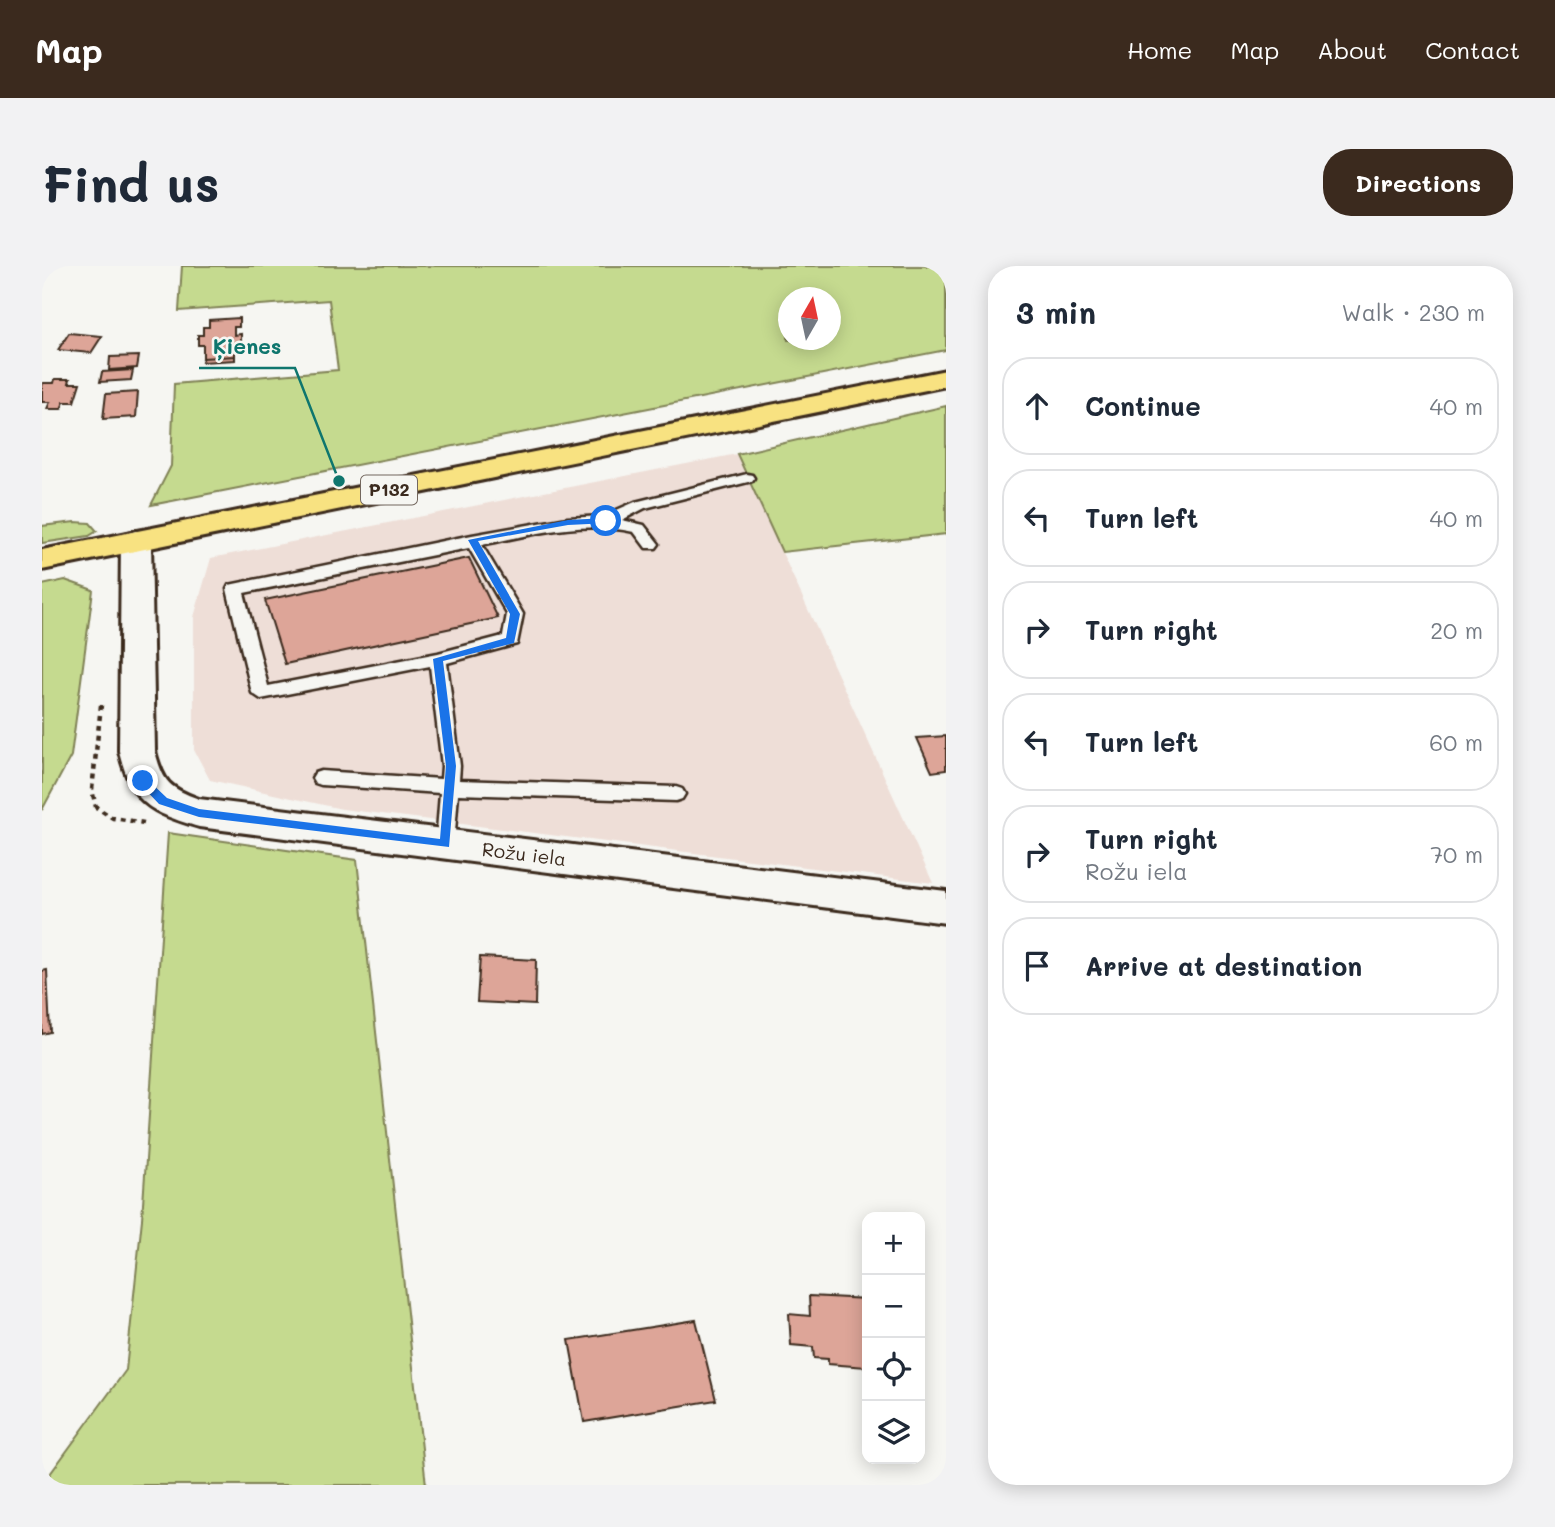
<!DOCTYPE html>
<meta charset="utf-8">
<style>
:root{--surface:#fff;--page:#f2f2f3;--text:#1f2937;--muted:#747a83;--line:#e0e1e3;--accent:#3b2a1e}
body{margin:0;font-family:Mali,sans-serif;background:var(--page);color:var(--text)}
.controls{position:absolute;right:21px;bottom:21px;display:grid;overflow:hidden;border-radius:14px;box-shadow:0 4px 18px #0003}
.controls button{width:63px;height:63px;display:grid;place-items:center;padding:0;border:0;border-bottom:2px solid var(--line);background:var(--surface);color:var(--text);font:35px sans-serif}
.compass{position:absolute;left:736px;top:21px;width:63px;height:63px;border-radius:50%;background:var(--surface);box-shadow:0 4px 18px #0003;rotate:9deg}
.stop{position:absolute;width:21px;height:21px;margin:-16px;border:5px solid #1a73e8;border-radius:50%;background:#fff}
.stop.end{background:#1a73e8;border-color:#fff;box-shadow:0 2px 7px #0008}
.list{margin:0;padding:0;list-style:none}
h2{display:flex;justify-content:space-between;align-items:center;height:91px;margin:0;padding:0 28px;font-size:30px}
h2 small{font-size:23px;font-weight:400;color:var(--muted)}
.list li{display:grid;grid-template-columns:46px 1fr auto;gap:21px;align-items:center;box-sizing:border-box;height:98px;margin:0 14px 14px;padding:0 14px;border:2px solid var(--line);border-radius:28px}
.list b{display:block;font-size:26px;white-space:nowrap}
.list p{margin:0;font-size:23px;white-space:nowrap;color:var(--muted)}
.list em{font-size:23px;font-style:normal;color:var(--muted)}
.icon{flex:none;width:38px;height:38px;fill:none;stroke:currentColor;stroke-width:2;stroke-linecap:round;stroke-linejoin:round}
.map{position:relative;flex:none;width:904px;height:1219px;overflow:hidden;border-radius:28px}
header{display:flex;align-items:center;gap:42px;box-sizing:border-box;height:98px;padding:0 35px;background:var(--accent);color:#fff}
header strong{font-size:33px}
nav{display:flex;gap:38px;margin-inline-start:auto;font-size:24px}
.intro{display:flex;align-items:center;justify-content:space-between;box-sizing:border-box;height:168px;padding:0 42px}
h1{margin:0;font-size:49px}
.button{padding:18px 32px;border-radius:28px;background:var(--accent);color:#fff;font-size:24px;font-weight:700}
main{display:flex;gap:42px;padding:0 42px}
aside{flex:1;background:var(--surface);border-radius:28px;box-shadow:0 4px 18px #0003}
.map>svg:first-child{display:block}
.built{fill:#eeded7}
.green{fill:#c5da8f;stroke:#808256;stroke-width:2;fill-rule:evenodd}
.building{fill:#dda598;stroke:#3b2a1e;stroke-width:2}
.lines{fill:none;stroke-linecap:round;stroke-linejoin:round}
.service-casing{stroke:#3b2a1e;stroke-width:5}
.tertiary-casing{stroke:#3b2a1e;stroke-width:6}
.primary-casing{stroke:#3b2a1e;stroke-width:6}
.path{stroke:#3b2a1e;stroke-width:4.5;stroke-dasharray:5 5;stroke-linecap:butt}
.service{fill:#f6f6f2;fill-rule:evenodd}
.tertiary{fill:#f6f6f2;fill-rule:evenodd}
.primary{fill:#f8e281;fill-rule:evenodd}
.route{fill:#1a73e8}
.labels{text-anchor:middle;stroke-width:5;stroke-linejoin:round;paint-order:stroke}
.shield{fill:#f6f6f2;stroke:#73675e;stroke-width:2}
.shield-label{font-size:18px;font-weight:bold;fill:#3b2a1e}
.street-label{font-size:19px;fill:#3b2a1e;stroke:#f6f6f2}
.leader{fill:none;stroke:#0f766e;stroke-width:2.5}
.callout-dot{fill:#0f766e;stroke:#f6f6f2;stroke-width:2.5}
.callout-label{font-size:21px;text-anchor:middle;font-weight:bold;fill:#0f766e;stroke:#f6f6f2;stroke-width:5;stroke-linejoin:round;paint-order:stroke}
</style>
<header>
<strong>Map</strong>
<nav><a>Home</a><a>Map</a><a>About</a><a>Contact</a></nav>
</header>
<div class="intro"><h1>Find us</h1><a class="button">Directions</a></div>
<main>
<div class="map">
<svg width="904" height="1219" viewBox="0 0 904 1219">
<rect width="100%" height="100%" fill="#f6f6f2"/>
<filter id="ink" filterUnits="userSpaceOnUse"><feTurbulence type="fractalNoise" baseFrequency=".0143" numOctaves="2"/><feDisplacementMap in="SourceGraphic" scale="14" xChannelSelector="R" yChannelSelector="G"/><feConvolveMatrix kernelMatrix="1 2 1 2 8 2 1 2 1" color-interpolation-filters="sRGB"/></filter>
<g filter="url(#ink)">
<path class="built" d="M695 188 891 617 300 543 168 514 152 484V351L169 292Z"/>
<path class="green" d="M140 0H904V84L109 239 129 200 132 118 296 104 287 34 137 45ZM746 32H788V74H746Z
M904 140V268L740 286 695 188Z
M33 256 48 257 55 265 47 270 0 277V260Z
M23 314 51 324 29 490 0 544V319Z
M126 567 315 594 384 1219H0L84 1104 100 953Z"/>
<path class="building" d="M197 52V61H192V69L199 68V79L193 80V90L161 92V79H156V69H161V61H167V54Z
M27 67 60 70 49 87 16 84Z
M97 90 95 102 67 104 68 91Z
M193 90V94L160 96 161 92Z
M91 104 89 114 58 116 60 106Z
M13 113H28L27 117H38L32 136H22L19 143H5L8 136H0V121L1 117H12Z
M96 126 94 151 61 153 64 128Z
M427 292 456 352 243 398 223 334Z
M904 470V504L890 506 875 472Z
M438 691 494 694 493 739 435 736Z
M5 704 8 766 0 768V705Z
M767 1030 825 1033 824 1101 786 1098V1093L772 1092 771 1081 749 1079 747 1048 768 1050Z
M654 1054 674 1134 542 1156 527 1074Z"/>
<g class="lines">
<g class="service-casing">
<path id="service" d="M705 208 710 209 712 212 710 215 603 242 580 254 602 259 617 278 614 282H604L592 266C539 254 492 268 440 279L481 348 475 378 405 397 418 500 417 514 634 521 640 523 643 528 640 533 634 535 416 528 412 578 410 583 403 585 396 583 394 578 398 527 279 519 273 517 270 512 273 507 279 505 399 513 400 500 388 400 219 433 210 427 185 323 187 319 430 269 525 252 561 250 593 236ZM427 282 465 348 461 370 396 387 226 420 202 327Z"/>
</g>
<g class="tertiary-casing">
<path id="tertiary" d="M94 265 105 268 109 275 113 485C121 516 127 522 157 533L904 625V657L157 561C108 546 90 538 77 485L79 275 83 268Z"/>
</g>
<g class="primary-casing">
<path id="primary" d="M904 104V120L0 304V284Z"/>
</g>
<path class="path" d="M59 439 50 524 54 541 71 552 102 557"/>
<use href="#service" class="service"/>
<use href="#tertiary" class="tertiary"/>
<use href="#primary" class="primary"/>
</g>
</g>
<path class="route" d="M564 252 567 253V257L526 259 436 275 478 348 472 377 401 395 414 500 407 581 157 551 117 538 98 518V513H105L125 532 157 543 398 573 404 500 391 393 464 372 468 348 426 274 526 254Z"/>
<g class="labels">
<rect class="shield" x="319" y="209.5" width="56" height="29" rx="5"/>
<g class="shield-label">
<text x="347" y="230">P132</text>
</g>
<g class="street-label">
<text transform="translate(482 588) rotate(7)" y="7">Rožu iela</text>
</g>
</g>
<path class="leader" d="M297 215L253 102H157"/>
<circle class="callout-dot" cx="297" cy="215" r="7"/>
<g class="callout-label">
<text x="205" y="88">Ķienes</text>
</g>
</svg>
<div class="controls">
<button>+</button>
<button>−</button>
<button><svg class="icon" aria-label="locate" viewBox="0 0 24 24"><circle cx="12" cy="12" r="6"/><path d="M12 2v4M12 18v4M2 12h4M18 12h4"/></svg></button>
<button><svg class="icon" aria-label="layers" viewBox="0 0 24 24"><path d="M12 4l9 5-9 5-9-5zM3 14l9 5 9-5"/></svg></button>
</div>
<svg class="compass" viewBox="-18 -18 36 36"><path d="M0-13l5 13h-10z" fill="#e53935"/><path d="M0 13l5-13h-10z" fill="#747a83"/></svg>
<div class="stop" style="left:564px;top:255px"></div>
<div class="stop end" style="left:101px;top:515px"></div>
</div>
<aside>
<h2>3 min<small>Walk · 230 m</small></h2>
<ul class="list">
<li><svg class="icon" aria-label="ahead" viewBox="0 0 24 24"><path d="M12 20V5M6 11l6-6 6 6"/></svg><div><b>Continue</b></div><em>40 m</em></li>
<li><svg class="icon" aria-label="left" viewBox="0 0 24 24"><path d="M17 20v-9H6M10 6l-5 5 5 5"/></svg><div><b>Turn left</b></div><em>40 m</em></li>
<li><svg class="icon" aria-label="right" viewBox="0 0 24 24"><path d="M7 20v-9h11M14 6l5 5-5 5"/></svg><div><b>Turn right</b></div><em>20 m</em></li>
<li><svg class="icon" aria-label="left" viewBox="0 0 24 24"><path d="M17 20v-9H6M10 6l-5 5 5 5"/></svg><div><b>Turn left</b></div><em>60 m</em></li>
<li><svg class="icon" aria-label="right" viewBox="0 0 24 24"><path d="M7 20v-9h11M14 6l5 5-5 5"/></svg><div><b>Turn right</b><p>Rožu iela</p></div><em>70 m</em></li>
<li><svg class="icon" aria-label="arrive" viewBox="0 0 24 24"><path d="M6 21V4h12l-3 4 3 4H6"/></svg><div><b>Arrive at destination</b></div></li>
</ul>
</aside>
</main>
